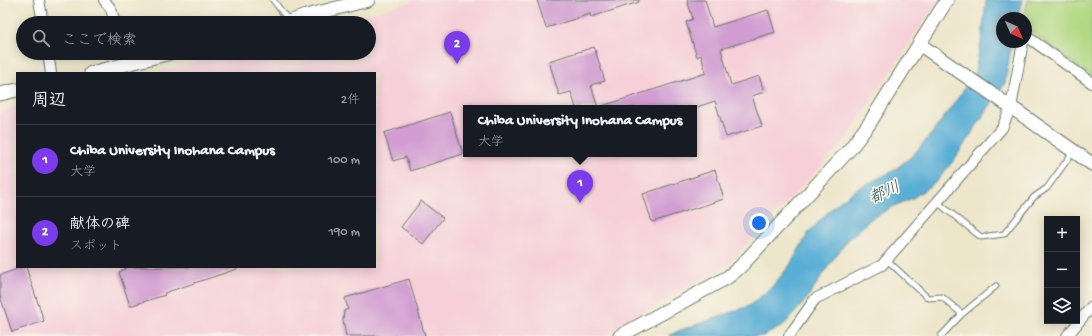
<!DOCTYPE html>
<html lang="ja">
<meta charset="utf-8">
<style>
:root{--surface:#171b24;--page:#242831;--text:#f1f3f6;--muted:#9ea1a6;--line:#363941;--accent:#7c3aed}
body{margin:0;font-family:"Gochi Hand","Klee One",sans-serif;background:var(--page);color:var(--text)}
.controls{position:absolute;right:12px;bottom:12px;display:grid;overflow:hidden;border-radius:0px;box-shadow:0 2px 10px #0003}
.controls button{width:36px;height:36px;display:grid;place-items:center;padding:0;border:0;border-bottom:1px solid var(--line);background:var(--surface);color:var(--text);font:20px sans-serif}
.compass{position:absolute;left:996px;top:12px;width:36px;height:36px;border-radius:50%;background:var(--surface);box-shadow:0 2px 10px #0003;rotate:135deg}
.you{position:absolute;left:759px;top:223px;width:14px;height:14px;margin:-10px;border:3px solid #fff;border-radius:50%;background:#1a73e8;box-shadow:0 0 0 6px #1a73e833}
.badge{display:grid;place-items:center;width:26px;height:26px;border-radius:50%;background:var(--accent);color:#fff;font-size:13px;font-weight:700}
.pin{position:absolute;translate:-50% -33px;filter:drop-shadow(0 1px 2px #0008)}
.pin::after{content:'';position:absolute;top:21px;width:14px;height:12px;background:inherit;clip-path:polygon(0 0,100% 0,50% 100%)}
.popup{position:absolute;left:463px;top:105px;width:234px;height:52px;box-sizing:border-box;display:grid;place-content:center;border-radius:0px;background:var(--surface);filter:drop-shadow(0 1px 3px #0005);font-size:13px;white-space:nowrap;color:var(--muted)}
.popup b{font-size:15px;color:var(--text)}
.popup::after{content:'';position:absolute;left:50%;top:100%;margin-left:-8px;border:8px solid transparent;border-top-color:var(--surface)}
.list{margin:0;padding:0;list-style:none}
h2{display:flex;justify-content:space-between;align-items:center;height:52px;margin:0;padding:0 16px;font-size:17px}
h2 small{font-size:13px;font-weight:400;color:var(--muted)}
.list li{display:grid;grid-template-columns:26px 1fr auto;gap:12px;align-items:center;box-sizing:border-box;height:72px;padding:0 16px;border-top:1px solid var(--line)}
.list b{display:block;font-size:15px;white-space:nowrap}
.list p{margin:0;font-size:13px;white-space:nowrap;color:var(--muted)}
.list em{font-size:13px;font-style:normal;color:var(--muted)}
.icon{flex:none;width:22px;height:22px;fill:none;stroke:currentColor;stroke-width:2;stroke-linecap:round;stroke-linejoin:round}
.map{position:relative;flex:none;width:1092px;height:336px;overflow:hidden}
.search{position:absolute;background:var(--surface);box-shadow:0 2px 10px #0003;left:16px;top:16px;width:360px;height:44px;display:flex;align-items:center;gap:10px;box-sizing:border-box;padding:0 14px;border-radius:22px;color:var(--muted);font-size:15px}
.panel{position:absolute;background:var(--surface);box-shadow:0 2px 10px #0003;left:16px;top:72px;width:360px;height:196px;border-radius:0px}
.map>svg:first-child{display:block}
.built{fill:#f6cfd8;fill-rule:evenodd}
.green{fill:#b1d882;stroke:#688a5b}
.water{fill:#59aed5;stroke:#3c7684}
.building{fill:#d29dd2}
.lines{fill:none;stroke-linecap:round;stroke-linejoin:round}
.service-casing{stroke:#677869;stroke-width:7}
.minor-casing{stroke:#677869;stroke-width:12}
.tertiary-casing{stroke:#677869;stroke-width:15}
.service{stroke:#fff;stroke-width:5}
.minor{stroke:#fff;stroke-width:10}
.tertiary{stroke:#fff;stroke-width:13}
.labels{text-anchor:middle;stroke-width:3.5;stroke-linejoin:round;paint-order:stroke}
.water-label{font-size:16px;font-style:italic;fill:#2e595c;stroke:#f7f3e8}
</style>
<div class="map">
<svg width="1092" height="336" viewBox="0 0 1092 336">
<rect width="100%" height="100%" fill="#f7f3e8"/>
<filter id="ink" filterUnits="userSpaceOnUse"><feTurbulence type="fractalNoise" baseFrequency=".025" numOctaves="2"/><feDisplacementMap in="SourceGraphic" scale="8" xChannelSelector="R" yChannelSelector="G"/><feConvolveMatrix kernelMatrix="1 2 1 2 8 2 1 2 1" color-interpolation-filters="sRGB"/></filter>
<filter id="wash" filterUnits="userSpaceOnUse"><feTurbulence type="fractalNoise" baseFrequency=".012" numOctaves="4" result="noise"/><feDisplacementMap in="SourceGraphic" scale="16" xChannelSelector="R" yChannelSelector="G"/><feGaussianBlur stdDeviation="0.9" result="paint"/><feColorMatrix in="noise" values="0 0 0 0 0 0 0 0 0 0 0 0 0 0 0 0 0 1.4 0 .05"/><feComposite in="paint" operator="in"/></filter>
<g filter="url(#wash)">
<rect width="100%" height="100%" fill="#eee6cb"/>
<path class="built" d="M418 0H938L844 142 728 264 603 336H0V111L17 107V267H375V73H152L232 53H369V23H338ZM466 108H694V154H466Z"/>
<path class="green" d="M1028 0H1092V77L1032 32H1026V18H1024Z"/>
<path class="water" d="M986 0H1023L1016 18H1002V42H1012L1005 83 954 160 937 181 913 198 894 206 871 219 848 240 834 258 806 300 783 326 763 336H669L678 331 749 306 771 288 790 265 809 232 834 206 857 189 893 171 912 156 933 132 963 91H962L974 77 982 37Z"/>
<g id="blocks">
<path class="building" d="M537 0H639V2L591 17 590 14 546 28Z
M687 0H705L713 27 768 10 775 32 721 49 731 85 759 76 764 92 752 96 762 126 726 137 715 101 694 108H603L602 106 706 73 701 55 697 57 686 22 693 19Z
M594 47 605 81 591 85 598 108H576L571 92 559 95 549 61Z
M450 112 463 154 410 171 406 157 393 161 384 133Z
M715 170 724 199 652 222 643 194Z
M421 201 443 218 423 244 401 227Z
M23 267H26L44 321 12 332 0 296V275Z
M125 267H237V269L164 293 165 295 130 306 119 272 125 269Z
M409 279 425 336H346L343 320 344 311 348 309 345 298Z"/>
</g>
</g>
<g filter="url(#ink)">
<use href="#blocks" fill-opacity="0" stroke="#677869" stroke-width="1"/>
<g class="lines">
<g class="service-casing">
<path id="service" d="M273 0 289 21
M937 202 981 237 1004 234 1034 197 1047 188 1073 152
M887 260 928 298 942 297 962 314
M941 336 962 314 996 286"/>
</g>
<g class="minor-casing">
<path id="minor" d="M39 0 43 23
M104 0 111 9 115 23
M1026 38 1032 40 1092 83
M48 53 51 73
M125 53 129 64
M789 336 815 299 882 265 1002 128 1011 107 1023 42
M1067 336 1092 306"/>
</g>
<g class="tertiary-casing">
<path id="tertiary" d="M286 23 306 16 368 0
M919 44 1011 107 1092 164
M91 73 170 53
M0 94 17 90
M620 336 728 277 740 267 850 149 869 124 947 0"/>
</g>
<use href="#service" class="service"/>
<use href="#minor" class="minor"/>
<use href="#tertiary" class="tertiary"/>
</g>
</g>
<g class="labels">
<g class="water-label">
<text transform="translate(884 191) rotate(-25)" y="6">都川</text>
</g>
</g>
</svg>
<div class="controls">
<button>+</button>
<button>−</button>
<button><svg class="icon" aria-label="layers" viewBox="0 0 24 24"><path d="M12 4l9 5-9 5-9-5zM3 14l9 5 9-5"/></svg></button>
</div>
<svg class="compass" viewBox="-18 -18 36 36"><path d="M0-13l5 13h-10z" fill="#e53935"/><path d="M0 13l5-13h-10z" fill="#9ea1a6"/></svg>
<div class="you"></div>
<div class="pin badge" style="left:580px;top:203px">1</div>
<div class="popup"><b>Chiba University Inohana Campus</b>大学</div>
<div class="pin badge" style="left:457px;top:64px">2</div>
<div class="search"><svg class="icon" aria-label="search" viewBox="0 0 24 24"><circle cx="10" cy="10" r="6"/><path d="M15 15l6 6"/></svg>ここで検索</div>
<section class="panel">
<h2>周辺<small>2件</small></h2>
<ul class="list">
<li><span class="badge">1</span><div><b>Chiba University Inohana Campus</b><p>大学</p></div><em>100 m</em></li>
<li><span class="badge">2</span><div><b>献体の碑</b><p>スポット</p></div><em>190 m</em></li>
</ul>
</section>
</div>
